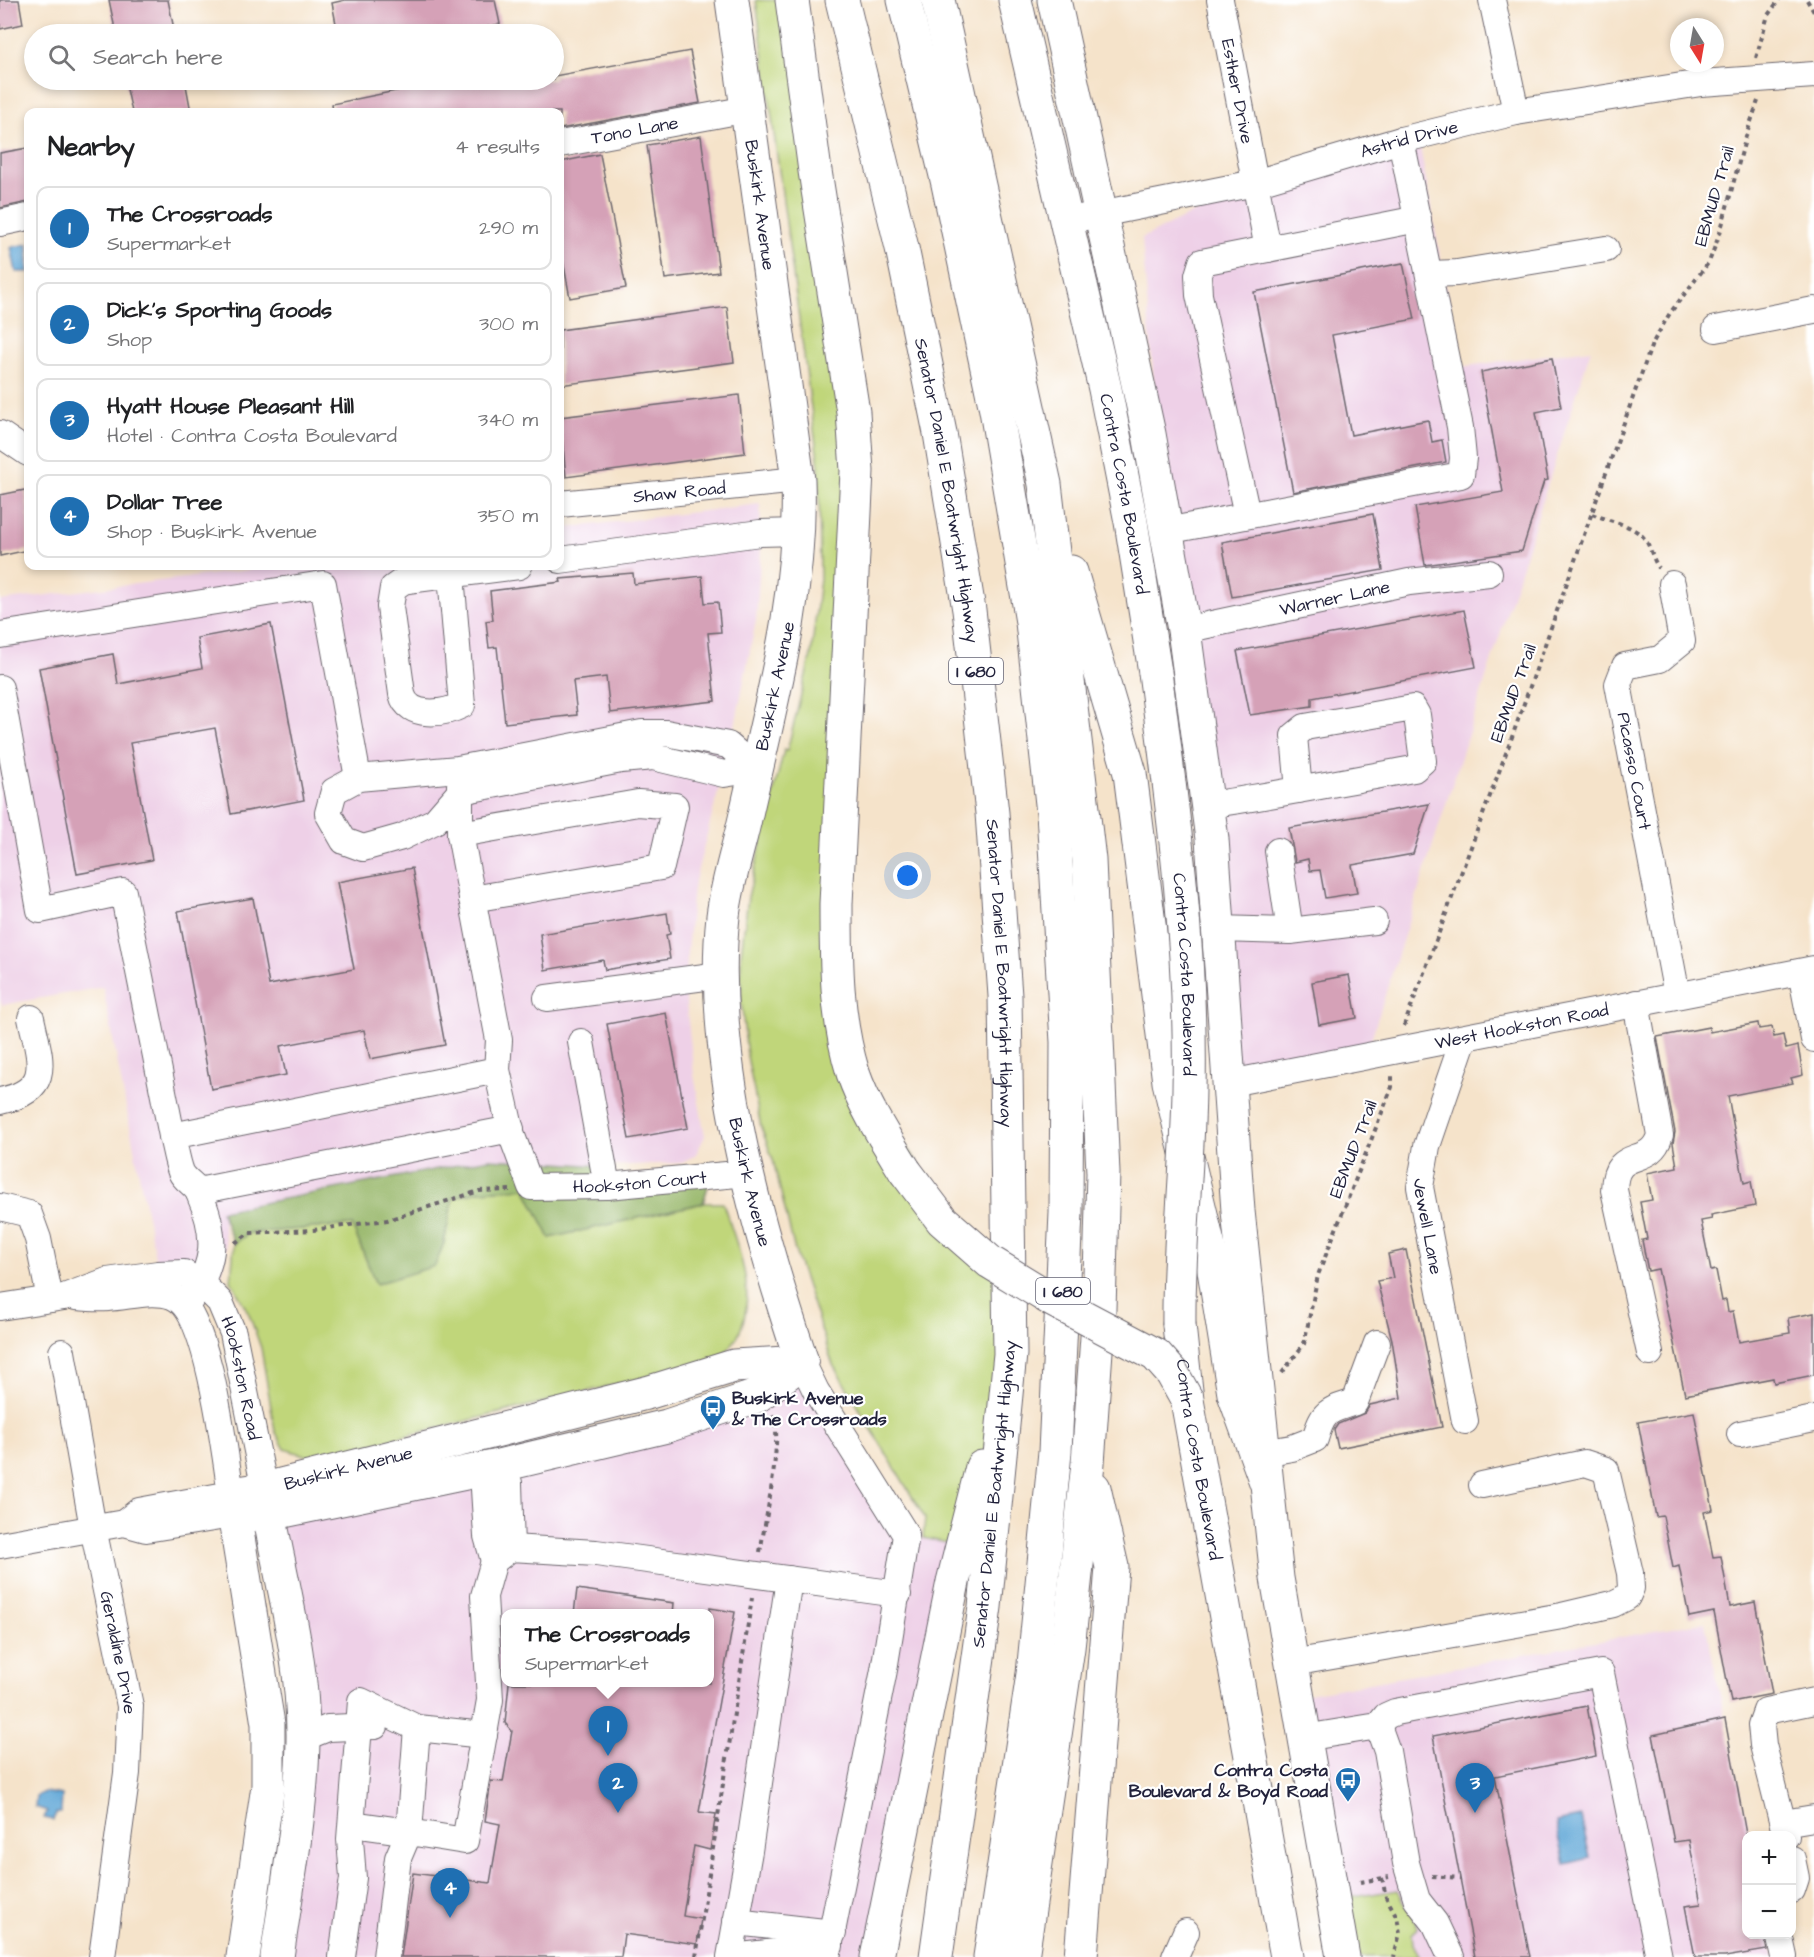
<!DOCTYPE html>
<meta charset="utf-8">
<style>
:root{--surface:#fff;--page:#f2f2f2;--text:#202124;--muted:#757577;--line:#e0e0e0;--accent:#1f6fb2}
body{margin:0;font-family:"Architects Daughter",sans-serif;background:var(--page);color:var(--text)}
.controls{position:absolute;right:18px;bottom:18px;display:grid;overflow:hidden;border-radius:12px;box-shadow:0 3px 9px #0003}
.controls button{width:54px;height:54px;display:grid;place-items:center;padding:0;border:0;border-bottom:2px solid var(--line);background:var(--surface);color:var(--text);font:30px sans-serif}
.compass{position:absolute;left:1670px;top:18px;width:54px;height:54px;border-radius:50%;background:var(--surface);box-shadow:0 3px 9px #0003;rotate:169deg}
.you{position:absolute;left:908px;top:876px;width:21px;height:21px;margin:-15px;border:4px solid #fff;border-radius:50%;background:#1a73e8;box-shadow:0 0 0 9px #1a73e833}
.badge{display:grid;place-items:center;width:39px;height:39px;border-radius:50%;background:var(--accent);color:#fff;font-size:20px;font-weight:700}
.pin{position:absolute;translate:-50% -50px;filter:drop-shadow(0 2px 3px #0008)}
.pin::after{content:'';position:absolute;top:32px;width:21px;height:18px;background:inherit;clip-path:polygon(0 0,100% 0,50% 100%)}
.popup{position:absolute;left:501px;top:1609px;width:213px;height:78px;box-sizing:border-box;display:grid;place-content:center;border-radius:12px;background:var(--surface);filter:drop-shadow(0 2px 4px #0005);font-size:20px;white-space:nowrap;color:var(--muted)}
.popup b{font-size:22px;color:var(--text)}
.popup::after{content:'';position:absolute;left:50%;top:100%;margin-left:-12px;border:12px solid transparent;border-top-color:var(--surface)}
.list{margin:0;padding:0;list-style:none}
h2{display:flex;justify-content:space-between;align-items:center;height:78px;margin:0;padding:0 24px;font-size:26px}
h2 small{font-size:20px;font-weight:400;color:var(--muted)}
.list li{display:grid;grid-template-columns:39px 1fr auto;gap:18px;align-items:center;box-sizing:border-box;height:84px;margin:0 12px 12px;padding:0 12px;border:2px solid var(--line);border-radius:12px}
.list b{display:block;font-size:22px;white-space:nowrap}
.list p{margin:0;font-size:20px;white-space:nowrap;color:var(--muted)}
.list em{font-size:20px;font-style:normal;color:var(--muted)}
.icon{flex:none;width:33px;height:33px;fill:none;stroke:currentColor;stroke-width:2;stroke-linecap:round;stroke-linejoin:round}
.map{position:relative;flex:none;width:1814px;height:1957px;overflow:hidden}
.search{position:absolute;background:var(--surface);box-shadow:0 3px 9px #0003;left:24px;top:24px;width:540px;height:66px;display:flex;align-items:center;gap:15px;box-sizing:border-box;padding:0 21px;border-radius:33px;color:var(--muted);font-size:22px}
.panel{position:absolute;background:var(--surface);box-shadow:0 3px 9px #0003;left:24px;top:108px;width:540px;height:462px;border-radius:12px}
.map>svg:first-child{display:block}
.built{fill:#eed0e7;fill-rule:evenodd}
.green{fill:#c0d67a;stroke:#717c5a;stroke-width:1.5}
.forest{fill:#98b76a;stroke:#5d6c52;stroke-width:1.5}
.water{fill:#61a7d7;stroke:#426489;stroke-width:1.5}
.building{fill:#d5a1b7}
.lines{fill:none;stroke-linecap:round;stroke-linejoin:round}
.minor-casing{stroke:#6c666d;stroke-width:28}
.major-casing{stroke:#6c666d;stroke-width:35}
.highway-casing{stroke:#6c666d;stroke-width:35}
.path{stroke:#6c666d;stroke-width:4;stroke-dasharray:4.5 4.5;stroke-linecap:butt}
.minor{stroke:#fff;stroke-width:26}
.major{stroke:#fff;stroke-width:33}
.highway{stroke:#fff;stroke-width:33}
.major-bridge-casing{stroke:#6c666d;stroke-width:35;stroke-linecap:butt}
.highway-bridge-casing{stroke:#6c666d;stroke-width:35;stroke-linecap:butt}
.major-bridge{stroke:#fff;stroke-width:33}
.highway-bridge{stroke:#fff;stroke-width:33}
.labels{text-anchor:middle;stroke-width:4.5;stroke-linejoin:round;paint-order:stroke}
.shield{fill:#fff;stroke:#646476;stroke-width:1.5}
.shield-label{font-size:16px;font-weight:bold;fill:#22223b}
.street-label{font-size:18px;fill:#22223b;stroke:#fff}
.poi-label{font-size:18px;font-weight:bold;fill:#22223b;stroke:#fff;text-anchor:start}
</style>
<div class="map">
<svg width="1814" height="1957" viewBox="0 0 1814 1957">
<rect width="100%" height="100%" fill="#fff"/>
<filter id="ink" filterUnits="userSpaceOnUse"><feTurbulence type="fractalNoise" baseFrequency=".0167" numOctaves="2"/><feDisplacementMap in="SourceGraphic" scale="12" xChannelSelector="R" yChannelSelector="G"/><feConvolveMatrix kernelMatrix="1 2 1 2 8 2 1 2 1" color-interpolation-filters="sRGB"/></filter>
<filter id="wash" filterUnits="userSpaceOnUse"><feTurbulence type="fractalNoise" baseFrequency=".008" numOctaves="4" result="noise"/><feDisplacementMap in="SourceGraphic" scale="24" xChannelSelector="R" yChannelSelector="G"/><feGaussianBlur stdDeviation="1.35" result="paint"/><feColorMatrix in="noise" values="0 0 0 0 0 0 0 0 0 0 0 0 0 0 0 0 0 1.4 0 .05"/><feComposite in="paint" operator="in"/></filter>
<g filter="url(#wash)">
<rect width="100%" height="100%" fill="#f5e3ca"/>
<path class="built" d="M1418 136 1460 367 1591 349 1365 1058 1230 1083 1166 531 1142 238 1255 183Z
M760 504 761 549 756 620 734 731 693 888 687 952 686 1003 694 1075 705 1136 696 1154 683 1163 603 1166 489 1159 222 1211 226 1246 221 1278 174 1263 156 1262 103 987 2 1005 0 999V601L279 566H560V529Z
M802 1362 906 1535 962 1546 877 1957H277L301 1785 269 1515 667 1426ZM506 1614H710V1682H506Z
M1705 1622 1749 1835 1746 1836V1934L1769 1935 1774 1957H1346L1298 1696Z"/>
<path class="green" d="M756 0H792L853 412 836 904 854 1075 990 1262 1010 1354 962 1546 923 1538 925 1518 833 1365 795 1251 773 1160 761 1127 747 1056 741 999V955L748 897 784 750 787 751 811 655 820 579 819 467Z
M525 1188 550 1238 703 1203H723C737 1246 760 1294 737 1337 733 1345 725 1352 720 1359L331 1454 311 1457 285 1449 275 1431 261 1348 249 1314 231 1281 234 1244 249 1233 352 1225 376 1284 444 1243 453 1198 479 1191Z
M1398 1890 1418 1928 1412 1934 1413 1944 1420 1957H1343L1333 1900Z"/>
<path class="forest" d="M489 1159 603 1166 607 1186 711 1176 703 1203 550 1238 525 1188 479 1191 453 1198 444 1243 435 1266 376 1284 352 1225 249 1233 234 1244 221 1211Z"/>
<path class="water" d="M28 244V272H16L11 247Z
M44 1792 62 1795 61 1813H56L53 1820 44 1818 47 1811 35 1807 36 1796Z
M1581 1817 1590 1858 1565 1864 1556 1822Z"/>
<g id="blocks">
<path class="building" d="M0 0H19L23 24 0 29Z
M109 0H168L175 34H116Z
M345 0H495L500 24 451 34H338L332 3Z
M690 51 700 103 560 129V112H333L332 104 449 80H554V76Z
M125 80H185L191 112H132Z
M701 136 719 272 665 279 647 145Z
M28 148V202L0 208V153Z
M600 154 626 288 570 298 560 244V162Z
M1403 263 1415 319 1332 335 1351 435 1428 420 1432 442 1442 440 1446 462 1293 492 1254 292Z
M727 307 734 362 560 385V330Z
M1552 358 1561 407 1536 412 1548 480 1544 481 1522 551 1425 565 1415 507 1503 492 1481 372Z
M739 395 745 453 566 477 560 417Z
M25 490 28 510V550L0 556V495Z
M1373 514 1383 570 1232 597 1222 542Z
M633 573 634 584 702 576 705 603 718 602 721 632 708 633 715 701 610 713 606 677 573 681 577 715 505 723 497 647 489 648 486 621 493 620 490 591 561 582 560 579Z
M1464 610 1476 667 1312 698V706L1250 715 1237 651Z
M271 624 304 800 231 814 215 728 130 743 152 860 77 874 39 668 113 654 118 684 202 668 197 638Z
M1429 804 1413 854 1352 865 1357 893 1325 898 1320 870 1310 871 1308 859 1295 862 1289 828Z
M412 868 445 1045 370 1059 364 1030 280 1046 286 1075 211 1089 178 911 253 898 269 985 354 969 337 882Z
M667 913 670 934 666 935 670 959 605 970 603 960 545 970 540 934Z
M1349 975 1357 1018 1319 1025 1312 982Z
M666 1013 688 1128 629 1139 607 1024Z
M1758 1023 1759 1029 1772 1027 1774 1037 1783 1035 1786 1049 1798 1046 1803 1075 1791 1078 1793 1083 1728 1096 1744 1183 1751 1181 1755 1206 1711 1215 1712 1219 1701 1221 1711 1271 1716 1270 1722 1301 1726 1300 1728 1312 1733 1311 1739 1342 1790 1333 1788 1318 1814 1313V1375L1774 1383 1773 1378 1685 1395 1658 1269 1648 1271 1642 1240 1647 1239 1640 1202 1652 1200 1647 1173 1677 1167 1673 1143 1675 1132 1657 1037 1709 1027 1710 1032Z
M1406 1250 1442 1427 1338 1448 1334 1430 1338 1424 1365 1413 1370 1405 1401 1398 1392 1340 1377 1281 1393 1278 1388 1254Z
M1694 1412 1713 1510 1704 1512 1713 1557 1721 1556 1730 1607 1755 1602 1772 1694 1731 1702 1714 1612 1689 1617 1679 1566 1673 1568 1663 1516 1656 1517 1638 1422Z
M577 1589 674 1603 673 1614H574Z
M710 1608 735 1612 699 1812 716 1814 710 1850 694 1846 683 1916 701 1919 697 1944 624 1934 621 1957H401L413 1873 490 1883 500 1824 485 1821 491 1781 503 1782 512 1731 505 1723 509 1683H710Z
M1587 1706 1596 1756 1495 1776 1530 1957H1475L1433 1736Z
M1725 1719 1746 1834V1935H1764L1767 1950 1725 1957H1695L1685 1906 1701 1904 1689 1840 1674 1842 1653 1735Z"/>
</g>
</g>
<g filter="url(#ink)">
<use href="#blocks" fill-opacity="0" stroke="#6c666d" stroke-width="1.5"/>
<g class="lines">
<g class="minor-casing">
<g id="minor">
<path id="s1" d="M1220 0 1268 249"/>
<path d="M1492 0 1516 112"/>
<path id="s2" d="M560 144 748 109"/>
<path id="s3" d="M1065 221 1255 183 1401 140 1516 112 1701 83 1814 75"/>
<path d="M0 223 28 217"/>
<path d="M1429 274 1457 273 1606 249"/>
<path d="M1716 329 1814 310"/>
<path d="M0 434 28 453"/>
<path id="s4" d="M560 504 798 480"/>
<path d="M1247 515 1199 295 1198 275 1202 262 1418 219"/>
<path d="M1166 531 1461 475 1463 458 1460 427 1401 140"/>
<path d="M560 560 760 533 798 532"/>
<path d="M451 575 462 705C444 714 408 719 402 694L390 607 393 588 403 581 416 579 519 566"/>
<path id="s5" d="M1672 584 1682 641 1660 659 1625 666 1618 684 1677 995"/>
<path id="s6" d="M1184 630 1409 582 1489 573"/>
<path d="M0 635 323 584 358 778"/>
<path d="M0 688 40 910 123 892 172 1136C175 1148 177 1162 181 1172 185 1181 196 1185 199 1193 219 1239 215 1266 186 1306"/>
<path d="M642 733H666L728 745 756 769 724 774 653 757 621 760 461 791 435 821 402 837 363 848 344 841 328 813 334 791 358 778 458 769Z"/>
<path d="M1208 805C1277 795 1345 781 1414 769L1423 761 1417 715 1413 708 1305 727 1294 736 1299 790"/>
<path d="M460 834 638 803 675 806 661 867 472 899"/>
<path d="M1278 851 1290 931"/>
<path d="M1219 929 1290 931 1374 921"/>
<path d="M1801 972 1814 1039"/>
<path d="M547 998 720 975"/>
<path d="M1636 1003 1660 1135C1650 1170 1615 1144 1614 1190L1650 1353"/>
<path id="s7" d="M1464 1038 1427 1146 1420 1187 1465 1421"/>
<path d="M581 1042 607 1186"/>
<path id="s8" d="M497 1070 512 1136 531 1187 607 1186 748 1173"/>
<path id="s9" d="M1230 1083 1814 969"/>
<path d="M0 1101C54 1090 40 1060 31 1018"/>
<path d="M172 1136 497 1070 499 1040 460 834V785"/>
<path d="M198 1191 511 1129"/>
<path d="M0 1207 29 1214 38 1239 50 1299"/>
<path d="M76 1297C87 1298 98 1299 108 1298 128 1297 153 1289 172 1296 209 1309 225 1456 231 1494L139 1511 124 1523"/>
<path id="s10" d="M0 1307 64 1297 107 1281 158 1274 184 1273 202 1284 220 1302 233 1333 268 1505"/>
<path id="s11" d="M62 1352 93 1528 130 1706 127 1773 102 1957"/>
<path d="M802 1362 816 1391 906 1535 884 1670 827 1957"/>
<path d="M1740 1434 1814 1419"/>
<path d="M1263 1453 1292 1448 1315 1439C1323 1411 1328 1410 1355 1402L1377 1343"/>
<path d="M0 1545 124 1523 146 1529 232 1515"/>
<path d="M494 1561 487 1536 484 1489 494 1467 509 1483 511 1548"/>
<path d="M1292 1663 1562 1616 1613 1604 1627 1597 1631 1588 1630 1573 1606 1470 1585 1463 1482 1485"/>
<path d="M1378 1726 1387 1751 1406 1863 1417 1900 1435 1923 1451 1957"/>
<path d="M303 1738 328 1728 375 1726"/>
<path d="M1304 1738 1378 1726 1386 1716 1395 1712 1601 1673 1659 1957"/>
<path d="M1783 1823 1814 1818"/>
<path d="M352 1824 409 1832 417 1728 484 1735"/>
<path d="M1786 1836 1763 1745 1761 1725 1766 1711 1814 1701"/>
<path d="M1792 1859 1796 1878 1792 1890"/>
<path d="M736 1922 833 1933"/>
<path d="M1779 1934 1784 1957"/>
<path d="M342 1957 353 1878 350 1839 361 1701 417 1728"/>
<path d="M386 1957 398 1858 409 1832 465 1841 490 1700 484 1596 494 1561 511 1548 596 1553 898 1594"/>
<path d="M730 1957 749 1851 789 1579"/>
<path d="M732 1957 830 1946"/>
<path d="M1175 1957 1186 1932"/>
</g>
</g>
<g class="major-casing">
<g id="major">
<path id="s12" d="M732 0 798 480C802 595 771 703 746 814 739 847 727 882 723 916 708 1058 757 1228 802 1362"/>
<path id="s13" d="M1015 0 1105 389 1131 522 1155 672"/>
<path d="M1054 0 1149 434 1184 630 1212 839 1238 1211 1277 1578 1343 1957"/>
<path id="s14" d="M1179 1325 1187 1400 1287 1957"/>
<path d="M269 1514C283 1588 304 1664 303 1740 302 1812 287 1885 277 1957"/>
<path d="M232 1515 269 1514 494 1467 667 1426 757 1396 802 1362"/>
<path id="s15" d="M243 1957 268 1786V1724L231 1494 265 1489 650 1392 734 1366 802 1362"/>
</g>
</g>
<g class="highway-casing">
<g id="highway">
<path d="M792 0 815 171 853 412 857 471 836 904C836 962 836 1018 853 1073 865 1108 886 1140 905 1171"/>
<path id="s16" d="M842 0 902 248 940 433 969 610 992 813 1005 996 1010 1354 985 1607 936 1957"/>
<path d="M904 0 948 184 996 410 1032 622 1053 813 1067 1042 1066 1213 1055 1452 1033 1674 990 1957"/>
<path d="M938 0 1045 484 1089 860 1103 1173 1099 1309 1088 1463 1068 1648 1022 1957"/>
<path d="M1071 572 1130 773 1169 1082 1213 1264 1234 1394 1266 1482"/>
<path d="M877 1957 953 1582 982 1467"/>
<path d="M1081 1957 1112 1567 1094 1488"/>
</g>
</g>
<path class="path" d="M1807 0 1814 12
M1756 58 1768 15 1779 0
M1592 514C1606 520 1634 525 1644 538 1651 546 1651 557 1659 568
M1404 1026 1512 737 1652 344 1670 313 1709 262 1720 233 1746 136 1758 101
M235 1243 249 1233 313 1230 387 1220 479 1191 510 1190
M1282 1373 1304 1344 1318 1275 1392 1087V1073
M760 1552C764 1528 785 1430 772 1415
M1432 1876 1460 1878
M1382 1878 1386 1897 1397 1917 1400 1933 1394 1957
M1360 1882 1389 1877
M696 1957 752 1598"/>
<use href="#minor" class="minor"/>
<use href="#major" class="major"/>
<use href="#highway" class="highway"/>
<g class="major-bridge-casing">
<g id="major-bridge">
<path id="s17" d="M1155 672C1173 810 1192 950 1189 1089 1188 1167 1178 1246 1179 1325"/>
</g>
</g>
<g class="highway-bridge-casing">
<path id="highway-bridge" d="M905 1171 942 1220 990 1262 1054 1301 1156 1355 1172 1373 1187 1400"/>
</g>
<use href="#major-bridge" class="major-bridge"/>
<use href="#highway-bridge" class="highway-bridge"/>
</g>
</g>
<defs>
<g id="bus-pin" transform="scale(1.35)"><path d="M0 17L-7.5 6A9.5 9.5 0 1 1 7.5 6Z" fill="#1f6fb2" stroke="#fff"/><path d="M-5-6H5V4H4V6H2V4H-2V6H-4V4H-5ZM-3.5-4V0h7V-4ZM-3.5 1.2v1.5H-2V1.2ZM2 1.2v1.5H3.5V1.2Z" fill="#fff"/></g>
</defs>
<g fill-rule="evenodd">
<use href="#bus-pin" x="713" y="1408"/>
<use href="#bus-pin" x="1348" y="1780"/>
</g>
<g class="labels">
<g class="shield">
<rect x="949" y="658" width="54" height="26" rx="4.5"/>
<rect x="1036" y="1278" width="54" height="26" rx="4.5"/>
</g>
<g class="shield-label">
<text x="976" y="677">I 680</text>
<text x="1063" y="1297">I 680</text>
</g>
<g class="street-label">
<text dy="6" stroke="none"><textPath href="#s1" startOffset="93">Esther Drive</textPath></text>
<text dy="6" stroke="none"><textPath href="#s2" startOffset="76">Tono Lane</textPath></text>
<text dy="6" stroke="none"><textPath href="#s3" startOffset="354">Astrid Drive</textPath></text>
<text transform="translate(1714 196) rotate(-74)" y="6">EBMUD Trail</text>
<text dy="6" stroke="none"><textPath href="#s12" startOffset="207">Buskirk Avenue</textPath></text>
<text dy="6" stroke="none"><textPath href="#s16" startOffset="502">Senator Daniel E Boatwright Highway</textPath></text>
<text dy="6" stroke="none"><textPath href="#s4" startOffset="120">Shaw Road</textPath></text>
<text dy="6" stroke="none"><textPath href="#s13" startOffset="506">Contra Costa Boulevard</textPath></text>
<text dy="6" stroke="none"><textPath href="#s6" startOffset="154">Warner Lane</textPath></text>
<text transform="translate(775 686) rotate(-78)" y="6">Buskirk Avenue</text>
<text transform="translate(1513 693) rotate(-70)" y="6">EBMUD Trail</text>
<text dy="6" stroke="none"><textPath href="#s5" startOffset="230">Picasso Court</textPath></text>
<text dy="6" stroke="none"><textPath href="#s16" startOffset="988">Senator Daniel E Boatwright Highway</textPath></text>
<text dy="6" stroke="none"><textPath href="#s17" startOffset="304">Contra Costa Boulevard</textPath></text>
<text dy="6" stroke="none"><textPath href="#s9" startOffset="297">West Hookston Road</textPath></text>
<text transform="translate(1353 1149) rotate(-69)" y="6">EBMUD Trail</text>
<text dy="6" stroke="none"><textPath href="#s8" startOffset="231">Hookston Court</textPath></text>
<text dy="6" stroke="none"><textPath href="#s12" startOffset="1197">Buskirk Avenue</textPath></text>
<text dy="6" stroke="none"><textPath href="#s7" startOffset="196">Jewell Lane</textPath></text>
<text dy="6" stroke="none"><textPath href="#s10" startOffset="314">Hookston Road</textPath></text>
<text dy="6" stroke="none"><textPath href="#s14" startOffset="136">Contra Costa Boulevard</textPath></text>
<text dy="6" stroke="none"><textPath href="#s15" startOffset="588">Buskirk Avenue</textPath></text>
<text transform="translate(994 1494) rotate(-84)" y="6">Senator Daniel E Boatwright Highway</text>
<text dy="6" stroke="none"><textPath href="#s11" startOffset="306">Geraldine Drive</textPath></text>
</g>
<g class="poi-label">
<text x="732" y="1404">Buskirk Avenue<tspan x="732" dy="21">&amp; The Crossroads</tspan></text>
<text x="1328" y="1776" text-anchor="end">Contra Costa<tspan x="1328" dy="21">Boulevard &amp; Boyd Road</tspan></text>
</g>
</g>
</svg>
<div class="controls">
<button>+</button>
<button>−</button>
</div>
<svg class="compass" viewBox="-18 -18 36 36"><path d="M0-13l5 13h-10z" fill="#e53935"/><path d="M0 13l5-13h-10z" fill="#757577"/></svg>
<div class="you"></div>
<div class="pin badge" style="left:608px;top:1756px">1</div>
<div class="popup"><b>The Crossroads</b>Supermarket</div>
<div class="pin badge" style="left:618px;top:1813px">2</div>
<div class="pin badge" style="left:1475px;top:1813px">3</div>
<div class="pin badge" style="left:450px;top:1918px">4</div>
<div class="search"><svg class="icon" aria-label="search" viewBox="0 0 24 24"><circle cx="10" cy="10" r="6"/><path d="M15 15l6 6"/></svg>Search here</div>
<section class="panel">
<h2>Nearby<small>4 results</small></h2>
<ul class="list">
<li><span class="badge">1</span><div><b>The Crossroads</b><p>Supermarket</p></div><em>290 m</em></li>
<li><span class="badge">2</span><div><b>Dick's Sporting Goods</b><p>Shop</p></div><em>300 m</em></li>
<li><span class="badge">3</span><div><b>Hyatt House Pleasant Hill</b><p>Hotel · Contra Costa Boulevard</p></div><em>340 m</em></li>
<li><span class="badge">4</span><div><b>Dollar Tree</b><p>Shop · Buskirk Avenue</p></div><em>350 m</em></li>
</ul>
</section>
</div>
